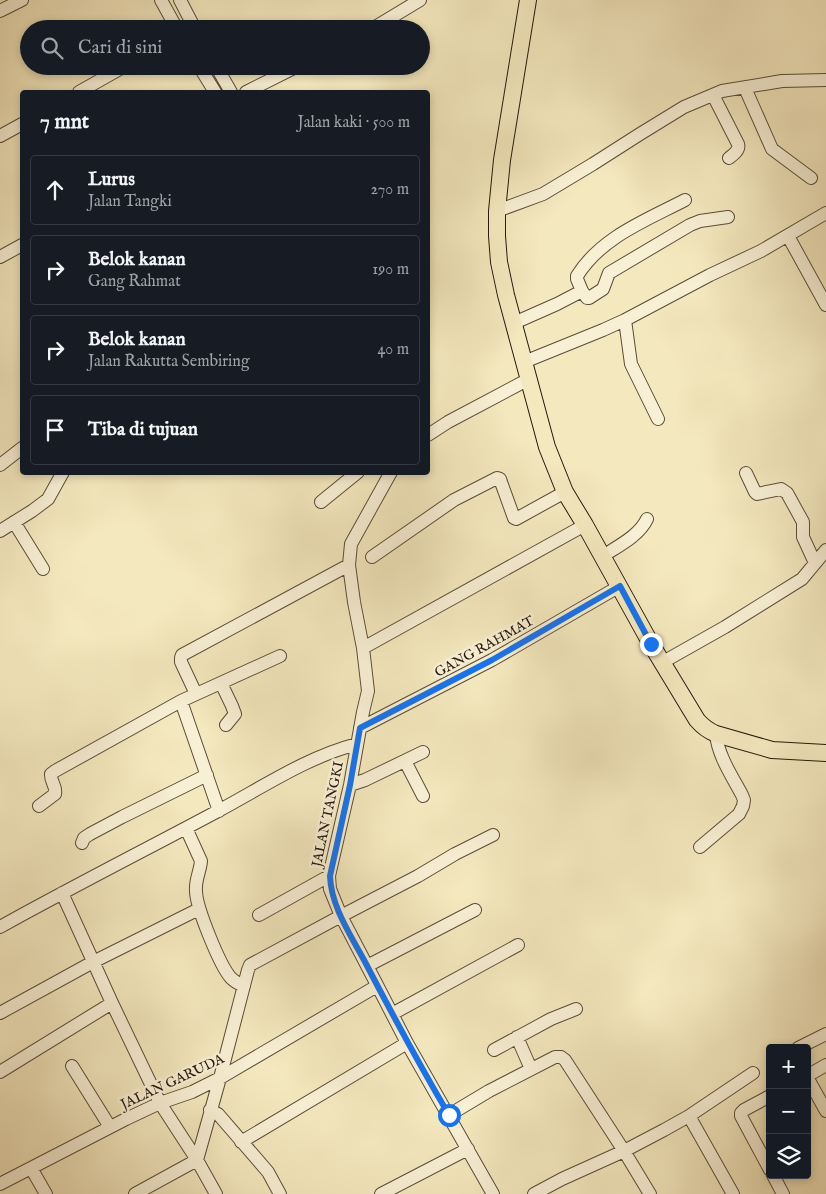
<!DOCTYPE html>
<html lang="id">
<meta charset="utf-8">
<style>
:root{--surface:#171b24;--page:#242831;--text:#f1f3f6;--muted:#9ea1a6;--line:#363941}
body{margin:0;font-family:"IM FELL English",serif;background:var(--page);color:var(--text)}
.controls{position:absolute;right:15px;bottom:15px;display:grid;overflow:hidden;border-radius:5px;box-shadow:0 2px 8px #0003}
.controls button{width:45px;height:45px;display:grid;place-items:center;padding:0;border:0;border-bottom:1px solid var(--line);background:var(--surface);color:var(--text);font:25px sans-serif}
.stop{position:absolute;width:15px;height:15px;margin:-11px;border:4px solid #1a73e8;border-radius:50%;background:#fff}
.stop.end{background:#1a73e8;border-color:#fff;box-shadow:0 1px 5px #0008}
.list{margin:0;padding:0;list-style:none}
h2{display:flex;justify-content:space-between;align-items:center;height:65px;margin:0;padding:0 20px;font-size:21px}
h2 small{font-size:16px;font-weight:400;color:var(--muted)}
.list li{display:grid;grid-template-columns:32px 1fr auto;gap:15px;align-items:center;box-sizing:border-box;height:70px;margin:0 10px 10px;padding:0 10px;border:1px solid var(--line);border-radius:5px}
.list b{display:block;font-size:19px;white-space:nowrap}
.list p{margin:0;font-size:16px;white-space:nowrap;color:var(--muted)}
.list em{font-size:16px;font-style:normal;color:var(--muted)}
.icon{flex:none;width:28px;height:28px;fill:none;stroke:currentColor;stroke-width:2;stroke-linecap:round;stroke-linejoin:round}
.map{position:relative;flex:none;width:826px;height:1194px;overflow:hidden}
.search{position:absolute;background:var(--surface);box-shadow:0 2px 8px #0003;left:20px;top:20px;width:410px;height:55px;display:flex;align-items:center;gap:12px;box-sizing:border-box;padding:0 18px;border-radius:28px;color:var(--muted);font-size:19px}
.panel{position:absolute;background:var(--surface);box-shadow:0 2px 8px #0003;left:20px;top:90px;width:410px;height:385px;border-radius:5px}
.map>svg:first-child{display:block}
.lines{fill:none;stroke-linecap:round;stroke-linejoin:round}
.minor-casing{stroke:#5a4d3a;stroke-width:14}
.major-casing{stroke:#26190e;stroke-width:18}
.minor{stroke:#f8f0d5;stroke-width:12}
.major{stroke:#f4e8be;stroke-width:16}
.route{stroke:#1a73e8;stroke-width:6}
.labels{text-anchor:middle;stroke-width:5;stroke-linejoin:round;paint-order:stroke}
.street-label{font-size:14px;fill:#26190e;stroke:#f8f0d5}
</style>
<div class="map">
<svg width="826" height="1194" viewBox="0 0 826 1194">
<rect width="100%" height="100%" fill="#f4e8be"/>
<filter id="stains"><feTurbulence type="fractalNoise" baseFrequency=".004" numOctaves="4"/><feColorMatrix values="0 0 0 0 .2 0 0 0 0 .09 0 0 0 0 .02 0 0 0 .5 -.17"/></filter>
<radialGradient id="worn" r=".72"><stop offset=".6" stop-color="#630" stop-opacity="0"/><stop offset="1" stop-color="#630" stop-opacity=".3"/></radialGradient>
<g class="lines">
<g class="minor-casing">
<path id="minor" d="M161 0 177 29
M180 0 195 29
M0 11 22 0
M372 29 420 0
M199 66 215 92
M216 66 231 92
M745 88 772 149 811 178
M79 92 125 66
M246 92 298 66
M713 95 738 144C740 150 733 155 729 158
M0 136 22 124
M497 211 543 194 593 164 640 134 684 107 722 91 782 81 826 80
M788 236 826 305
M0 257 22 245
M582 291 577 279V276C601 237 647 220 685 200
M625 320 631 364 658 419
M514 323 557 304 582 291 587 298H589L603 289 609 273 690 225 700 221 728 217
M524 362 603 330 625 320 710 275 761 251 826 213
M428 435 448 422 529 379
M0 465 22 448
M391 472 351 544 349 565 354 602 363 648 368 691 363 712 350 785 329 876 330 889 341 916 376 983 407 1043 493 1194
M746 473 755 492 757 494 781 489 787 493 803 522V537L815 563
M321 502 358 472
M14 522 43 569
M0 531 32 511 48 499 63 472
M603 556C618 546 639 536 647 519
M372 557 454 500 497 478 500 479 501 482 514 518 516 519 565 492
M363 648 585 525
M663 662 725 627 802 579 826 550
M221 683 232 706 235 714 226 725
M196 694 181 662V658L182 655 349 565
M181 701 219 811
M360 728 492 660 620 586
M405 761 423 796
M350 785 365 780 423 752
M39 806 55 794C57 787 50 781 51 774L55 771 181 701 280 656
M186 828 201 861C200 872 195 880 196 891 196 907 220 966 231 978 234 981 239 984 244 986
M82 843 84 838 90 834 122 817 207 775
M700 847 739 814 743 806 744 800 742 795C732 776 718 756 716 734
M62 893 112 1003 160 1103 197 1160 216 1194
M259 915 329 876
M0 927C72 887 145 850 218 811 263 787 307 757 357 744
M367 966 475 910
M0 1013 93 962 199 909
M392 1014 518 945
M517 1037 531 1069
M798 1048 826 1034
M494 1050 551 1019 576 1009
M72 1066 110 1127
M0 1072 112 1003
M807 1076 826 1065
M807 1077 826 1111
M770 1096 744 1110 741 1113V1116L770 1170
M210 1110 218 1114 268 1172 280 1194
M449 1115 489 1091 555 1057H561L565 1060 624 1151 650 1194
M689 1116 733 1194
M241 1142 407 1043
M31 1168 46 1194
M773 1175 783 1194
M0 1184 126 1119 160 1103 192 1092 220 1078 377 986 376 983
M135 1194 197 1160 220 1078 248 970 250 965 341 916 418 876 455 854 493 835
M381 1194 468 1149
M534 1194 562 1179 624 1151 664 1130 689 1116 753 1073"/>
</g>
<g class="major-casing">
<path id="major" d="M528 0 502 160 497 211V236L499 262 506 295 547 447 565 492 585 525 651 644 697 720C703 727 709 731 716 734L772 750 826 753"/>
</g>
<use href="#minor" class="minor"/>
<use href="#major" class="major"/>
</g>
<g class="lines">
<path class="route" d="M449 1115C419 1064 391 1012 364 960 350 934 331 906 330 876L350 785 360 728 492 660 620 586 651 644"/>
</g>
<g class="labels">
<g class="street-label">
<text transform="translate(484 646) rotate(-29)" y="5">GANG RAHMAT</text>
<text transform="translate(327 814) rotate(-78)" y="5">JALAN TANGKI</text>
<text transform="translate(172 1081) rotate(-25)" y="5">JALAN GARUDA</text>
</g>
</g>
<rect width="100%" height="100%" filter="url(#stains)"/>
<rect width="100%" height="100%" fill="url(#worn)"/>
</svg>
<div class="controls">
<button>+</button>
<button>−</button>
<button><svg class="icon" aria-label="layers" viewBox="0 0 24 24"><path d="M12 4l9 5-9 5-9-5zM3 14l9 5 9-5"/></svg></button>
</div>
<div class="stop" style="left:449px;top:1115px"></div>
<div class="stop end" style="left:651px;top:644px"></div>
<div class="search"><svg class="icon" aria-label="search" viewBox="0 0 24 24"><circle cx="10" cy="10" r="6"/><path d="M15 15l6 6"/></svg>Cari di sini</div>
<section class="panel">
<h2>7 mnt<small>Jalan kaki · 500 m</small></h2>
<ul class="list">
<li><svg class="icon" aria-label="ahead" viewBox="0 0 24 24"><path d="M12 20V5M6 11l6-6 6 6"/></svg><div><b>Lurus</b><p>Jalan Tangki</p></div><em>270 m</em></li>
<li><svg class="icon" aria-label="right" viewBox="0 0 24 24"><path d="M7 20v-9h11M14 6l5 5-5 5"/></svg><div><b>Belok kanan</b><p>Gang Rahmat</p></div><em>190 m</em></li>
<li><svg class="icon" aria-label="right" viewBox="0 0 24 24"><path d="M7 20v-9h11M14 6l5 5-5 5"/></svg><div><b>Belok kanan</b><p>Jalan Rakutta Sembiring</p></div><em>40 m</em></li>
<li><svg class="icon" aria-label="arrive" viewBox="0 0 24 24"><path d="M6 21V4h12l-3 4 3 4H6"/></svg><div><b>Tiba di tujuan</b></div></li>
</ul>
</section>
</div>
